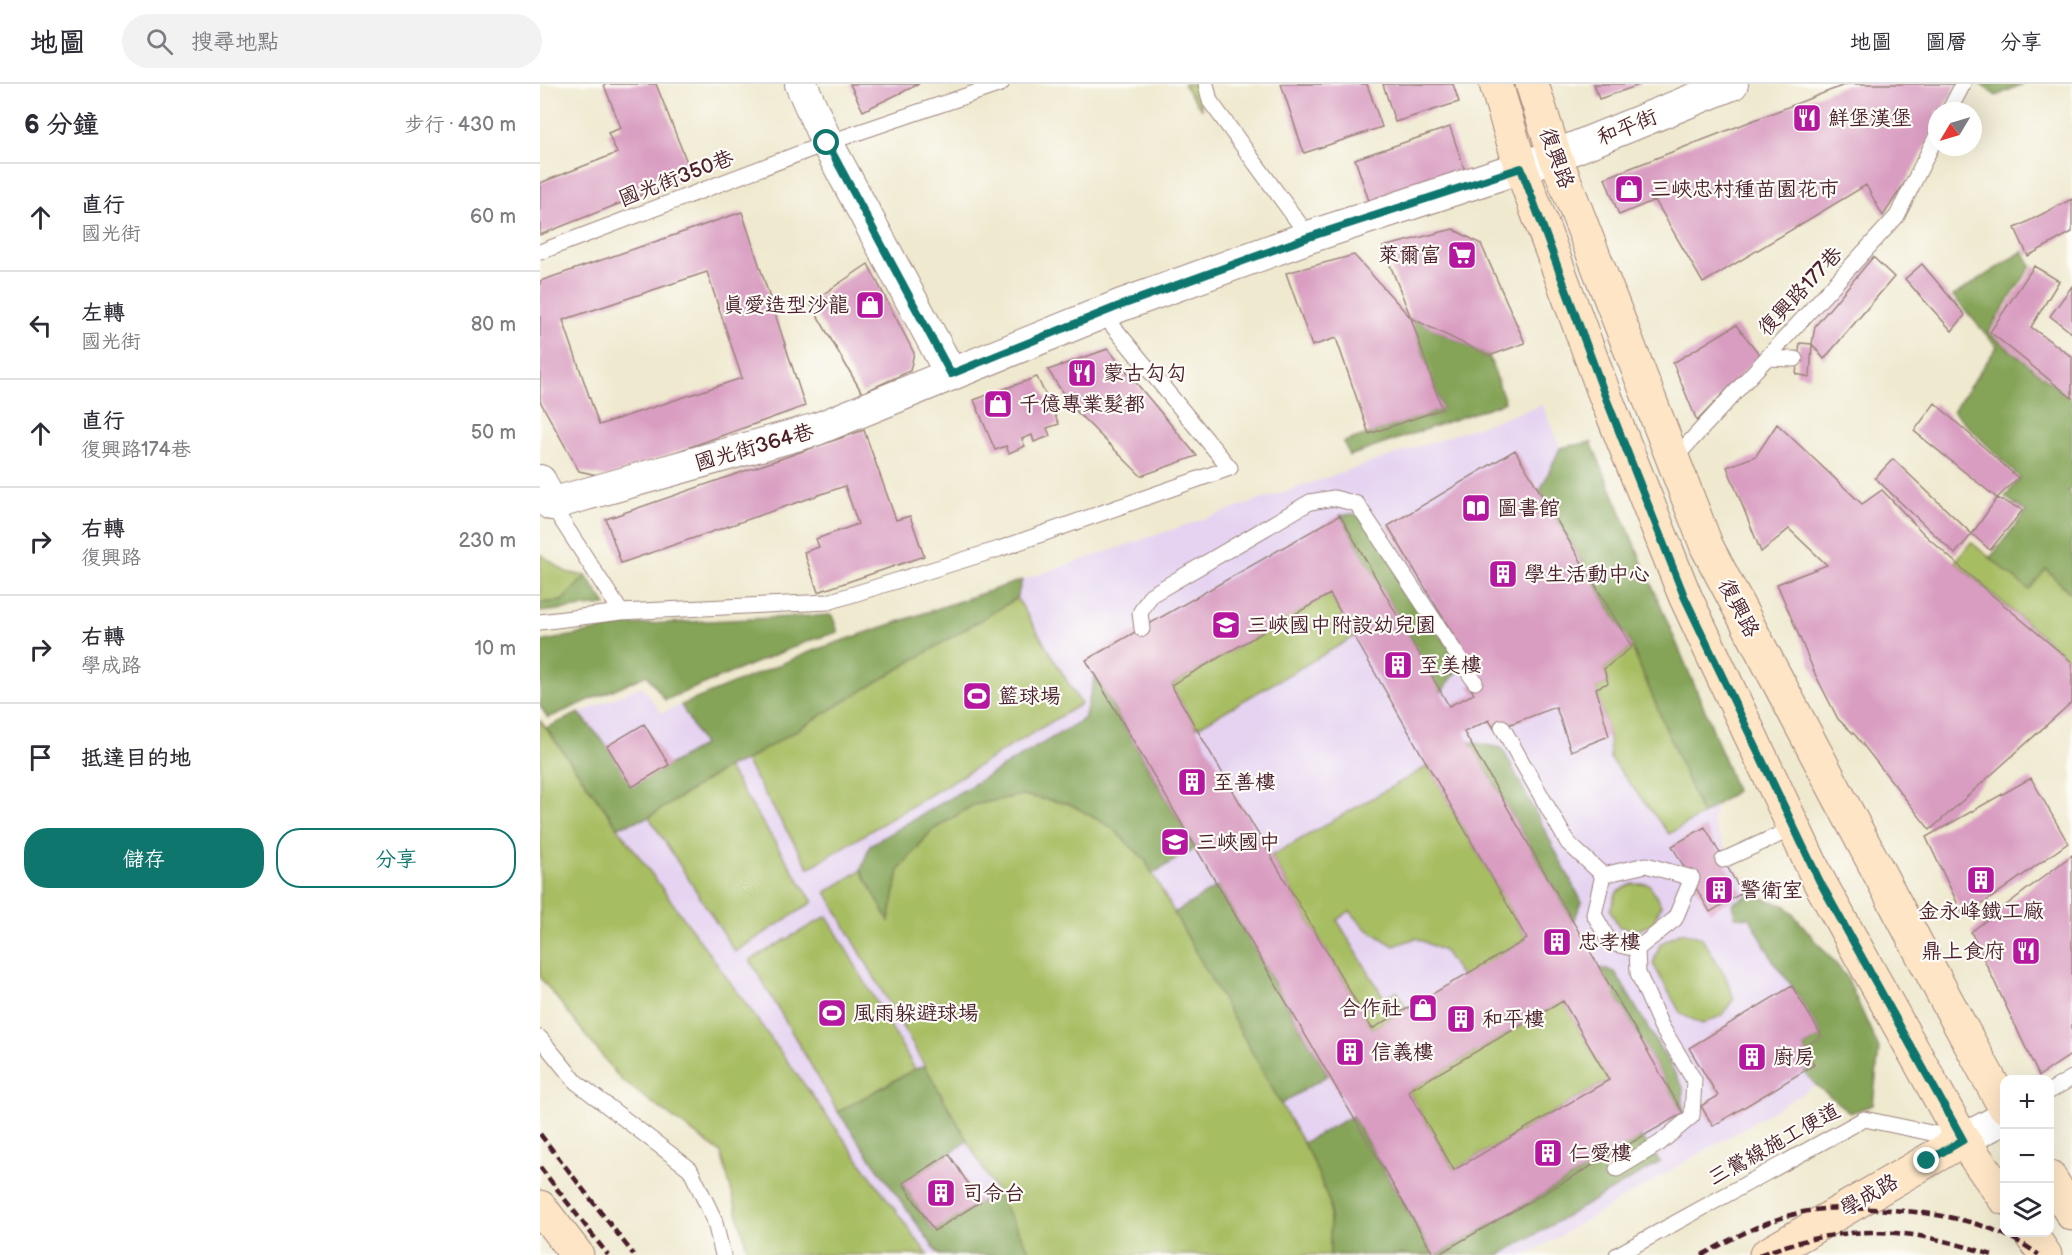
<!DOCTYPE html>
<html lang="zh-TW">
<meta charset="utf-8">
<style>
:root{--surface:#fff;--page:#f2f2f3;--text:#2b2b33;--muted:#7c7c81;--line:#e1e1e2;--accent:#0f766e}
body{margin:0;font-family:"Balsamiq Sans","LXGW WenKai TC",sans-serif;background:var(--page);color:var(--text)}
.controls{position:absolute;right:18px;bottom:18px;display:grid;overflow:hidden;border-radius:12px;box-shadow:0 6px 24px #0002}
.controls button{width:54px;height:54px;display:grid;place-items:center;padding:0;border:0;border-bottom:2px solid var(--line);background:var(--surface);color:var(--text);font:30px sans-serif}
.compass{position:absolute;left:1388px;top:18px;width:54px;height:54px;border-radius:50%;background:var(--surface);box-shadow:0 6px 24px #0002;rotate:232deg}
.stop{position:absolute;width:18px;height:18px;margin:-14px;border:4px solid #0f766e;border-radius:50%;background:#fff}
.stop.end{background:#0f766e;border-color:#fff;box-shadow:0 2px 6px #0008}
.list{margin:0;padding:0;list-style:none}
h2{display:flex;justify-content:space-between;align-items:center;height:78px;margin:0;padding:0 24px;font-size:26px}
h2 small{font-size:20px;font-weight:400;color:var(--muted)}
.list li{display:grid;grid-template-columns:39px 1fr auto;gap:18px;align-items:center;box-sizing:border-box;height:108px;padding:0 24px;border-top:2px solid var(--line)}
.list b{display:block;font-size:22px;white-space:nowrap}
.list p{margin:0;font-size:20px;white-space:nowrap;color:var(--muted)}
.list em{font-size:20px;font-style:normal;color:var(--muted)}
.actions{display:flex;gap:12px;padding:18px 24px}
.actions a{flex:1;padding:14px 0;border:2px solid var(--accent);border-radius:24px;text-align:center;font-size:21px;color:var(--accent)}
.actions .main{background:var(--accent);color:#fff}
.icon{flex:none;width:33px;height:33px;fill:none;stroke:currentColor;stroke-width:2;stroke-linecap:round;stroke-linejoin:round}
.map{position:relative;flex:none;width:1532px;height:1171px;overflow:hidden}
header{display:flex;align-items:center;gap:36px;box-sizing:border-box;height:84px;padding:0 30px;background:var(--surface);border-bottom:2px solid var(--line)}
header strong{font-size:28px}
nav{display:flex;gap:33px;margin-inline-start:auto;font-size:21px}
.search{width:420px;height:54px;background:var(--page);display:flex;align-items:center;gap:15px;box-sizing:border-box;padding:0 21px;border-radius:33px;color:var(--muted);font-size:22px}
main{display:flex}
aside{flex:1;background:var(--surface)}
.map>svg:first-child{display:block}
.built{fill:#e5d3f1}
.green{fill:#a7bd62;stroke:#786e46;stroke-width:1.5}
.forest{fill:#85a458;stroke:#686242;stroke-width:1.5}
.building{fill:#d99dc1;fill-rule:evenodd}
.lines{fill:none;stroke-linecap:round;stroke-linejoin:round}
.lane-casing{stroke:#9c847d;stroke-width:17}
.street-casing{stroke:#9c847d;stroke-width:34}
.secondary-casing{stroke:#9c847d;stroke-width:35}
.lane{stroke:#fff;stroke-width:15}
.street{stroke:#fff;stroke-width:32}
.secondary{stroke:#fde5c5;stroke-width:33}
.rail{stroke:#4a1f2b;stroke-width:4.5;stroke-dasharray:9 4.5;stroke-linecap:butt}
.route{stroke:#0f766e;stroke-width:8}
.labels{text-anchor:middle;stroke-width:4.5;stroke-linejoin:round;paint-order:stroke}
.poi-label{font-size:21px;fill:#4a1f2b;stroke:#fdfcf7;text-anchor:start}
.street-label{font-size:21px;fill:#4a1f2b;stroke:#fdfcf7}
</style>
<header>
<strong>地圖</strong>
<div class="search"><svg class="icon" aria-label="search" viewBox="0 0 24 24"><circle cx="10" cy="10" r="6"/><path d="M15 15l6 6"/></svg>搜尋地點</div>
<nav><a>地圖</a><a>圖層</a><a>分享</a></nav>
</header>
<main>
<aside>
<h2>6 分鐘<small>步行 · 430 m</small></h2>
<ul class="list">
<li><svg class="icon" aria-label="ahead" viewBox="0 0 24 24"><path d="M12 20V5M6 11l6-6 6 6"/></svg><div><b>直行</b><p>國光街</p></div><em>60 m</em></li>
<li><svg class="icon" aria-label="left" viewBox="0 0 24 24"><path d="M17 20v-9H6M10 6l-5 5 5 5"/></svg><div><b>左轉</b><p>國光街</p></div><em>80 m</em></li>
<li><svg class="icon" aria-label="ahead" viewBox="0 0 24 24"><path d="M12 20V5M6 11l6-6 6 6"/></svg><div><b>直行</b><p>復興路174巷</p></div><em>50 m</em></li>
<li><svg class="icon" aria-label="right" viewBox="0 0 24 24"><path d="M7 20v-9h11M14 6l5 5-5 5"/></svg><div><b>右轉</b><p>復興路</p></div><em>230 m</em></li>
<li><svg class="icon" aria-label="right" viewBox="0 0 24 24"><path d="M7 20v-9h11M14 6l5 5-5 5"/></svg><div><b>右轉</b><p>學成路</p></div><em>10 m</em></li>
<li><svg class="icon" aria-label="arrive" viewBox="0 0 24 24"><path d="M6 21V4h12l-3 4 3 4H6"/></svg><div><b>抵達目的地</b></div></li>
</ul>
<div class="actions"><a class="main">儲存</a><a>分享</a></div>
</aside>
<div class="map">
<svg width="1532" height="1171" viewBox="0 0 1532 1171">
<rect width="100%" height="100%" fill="#fdfcf7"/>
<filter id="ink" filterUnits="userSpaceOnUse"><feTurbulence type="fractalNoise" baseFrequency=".0167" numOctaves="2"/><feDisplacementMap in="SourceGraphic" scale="12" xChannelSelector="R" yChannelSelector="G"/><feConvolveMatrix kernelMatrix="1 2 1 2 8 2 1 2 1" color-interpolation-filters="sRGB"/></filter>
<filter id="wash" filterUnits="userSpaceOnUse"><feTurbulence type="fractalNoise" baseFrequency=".008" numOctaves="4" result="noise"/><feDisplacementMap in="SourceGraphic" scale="24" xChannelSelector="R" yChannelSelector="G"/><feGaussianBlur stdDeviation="1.35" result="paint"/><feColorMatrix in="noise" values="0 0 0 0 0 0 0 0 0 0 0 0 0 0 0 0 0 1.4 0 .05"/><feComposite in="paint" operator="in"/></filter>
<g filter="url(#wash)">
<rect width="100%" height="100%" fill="#efe9cf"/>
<path class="built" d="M1002 321 1176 720 1172 739 1210 810 1225 815 1307 979 1290 993 987 1171H388L6 644 102 602 121 629 275 566Z"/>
<path class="green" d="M643 0H656L662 26Z
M1431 458 1489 505 1506 485 1528 507H1532V578L1415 478Z
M0 470 26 488 46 492 22 517 0 519Z
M790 510 814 553 656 644 631 601Z
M477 514 541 620 269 784 205 677Z
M1092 563 1162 731 1129 750 1070 674 1069 652 1056 604 1068 599 1064 585Z
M0 636 388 1171H209L181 1069 81 996 0 893Z
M888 682 987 855 922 894 904 867 876 854 854 862 825 844 810 827 797 836 844 914 857 907 867 925 832 945 731 772Z
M187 683 273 818 195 868 109 733Z
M483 711 530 720 571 743 605 776 774 1079 790 1120V1171H492L286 808 321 786 349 836 359 786 391 747 433 721Z
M1092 800H1109L1121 821 1113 839 1098 846 1079 843 1070 826 1077 808Z
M287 832 375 985 298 1028 210 876Z
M1141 848 1162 854 1185 891 1194 915 1181 932 1162 940 1141 930 1113 880 1120 860Z
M1023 917 1069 996 914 1086 868 1007Z"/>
<path class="forest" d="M1440 0H1483L1456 12Z
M1483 167 1491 182 1448 248 1532 316V403L1528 408 1532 412V507H1528L1506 485 1489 506 1450 474 1486 428 1465 413 1480 394 1413 327 1457 263 1413 212Z
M871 234 949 272 965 318 809 372 804 358 902 325Z
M1051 358 1170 638 1196 707 1162 731 1092 563 1000 407 1020 364Z
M827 429 921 582 901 609 800 431Z
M46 492 66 521 0 528V519L22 517Z
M482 496 477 514 205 677 187 683 109 733 78 743 6 644 39 629 67 662 92 702 163 661 141 621 275 566Z
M292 531 298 548 271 556 125 616 107 591 8 634 0 622V558L84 541Z
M555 592 655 764 612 790 605 776 571 743 530 720 482 711 433 721 391 747 359 786 349 837 321 786 330 761 544 635Z
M930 658 962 664 1042 818 1033 838Z
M678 802 788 991 741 1020 634 829Z
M1210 810 1246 822 1306 892 1339 965 1333 1021 1310 1029 1276 1001 1264 988 1274 981 1263 963 1282 952 1252 902 1235 880 1210 834 1195 833 1193 819Z
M1059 884 1075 888 1143 1003V1029Z
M385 982 428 1057 363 1100 394 1147 456 1108 492 1171H399L298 1028 375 985Z
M812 1032 894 1171H790V1120L774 1079 763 1059Z
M1101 1053 1120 1078 960 1171H897Z"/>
<g id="blocks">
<path class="building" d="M67 0H116L152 91 0 151V99L77 69 68 49 81 44 64 1Z
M310 0H379L323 27Z
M741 0H827L842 43 764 69Z
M843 0H913L919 18 855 38Z
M1054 0H1102L1059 15Z
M1307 0H1416L1403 27H1397V39L1378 78 1343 132 1326 101 1163 199 1115 116 1079 131 1065 94Z
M910 43 925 87 830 120 815 75Z
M1532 115V148L1488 172 1475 144Z
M202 128 265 322 66 393 39 387 0 317V197ZM167 188 202 294 59 341 23 236Z
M913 145 941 160 985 259 949 272 871 234 902 325 829 350 796 254 772 262 746 189 814 171 871 234 843 163Z
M1333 173 1354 193 1284 275 1272 260 1275 242Z
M328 180 374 269 370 287 322 309 270 219Z
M1382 180 1425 231 1412 247 1365 195Z
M1494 182 1519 197 1491 243 1532 273V314L1450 248Z
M1532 202V249L1510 232Z
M1196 241 1220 271 1157 337 1133 279Z
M1260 259 1272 260 1270 293 1256 290Z
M568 265 657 372 601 392 531 322 508 286Z
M497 293 519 340 507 344 510 352 494 358 492 351 482 355 485 362 469 369 466 362 455 366 434 316Z
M1395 319 1478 394 1457 414 1374 347Z
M1237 340 1322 420 1342 406 1384 450 1446 506 1532 578V618L1390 746 1316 652 1298 635 1276 592 1237 500 1287 481 1249 445 1221 468 1187 383 1216 372Z
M324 346 356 436 370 432 384 472 278 508 264 468 279 463 276 455 318 440 305 402 81 479 66 435Z
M975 366 1092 563 1064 585 1068 599 1056 604 1069 652 1031 667 1016 623 955 646 949 636 924 648 1143 1029 897 1171H894L546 576 800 431 909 622 934 610 929 602 940 595 848 442ZM790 510 987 855 832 945 631 601ZM1023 917 1069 996 914 1086 868 1007Z
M1353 375 1432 450 1457 414 1483 426 1450 466 1432 450 1415 470 1335 394Z
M104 640 129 681 92 703 67 662Z
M1491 694 1528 759 1424 833 1386 753Z
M1165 743 1202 809 1170 828 1132 762Z
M1532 771V970L1499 992 1431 848Z
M1252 902 1282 952 1263 963 1274 981 1173 1042 1161 1022 1178 1012 1149 964Z
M409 1070 440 1118 394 1147 363 1099Z"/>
</g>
</g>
<g filter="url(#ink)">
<use href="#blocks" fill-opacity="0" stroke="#9c847d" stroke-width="1.5"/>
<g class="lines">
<g class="lane-casing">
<path id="lane" d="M666 0 670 17 769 153
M1409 27 1423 0
M0 168 287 59 461 0
M1227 274 1255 275
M1133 376 1357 132 1397 51
M11 420 81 528 288 518 459 465 690 384 562 229
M0 538 81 528
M602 545 600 529 611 511 770 418 794 414 817 420 935 598
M962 643 1028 759 1063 791
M1183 776 1254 744
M1106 781 1152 794 1135 835 1097 865 1070 859 1054 830 1063 791Z
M0 954 36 998 150 1085 174 1135 183 1171
M1510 1007 1532 994
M1077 1085 1120 1059 1152 1032 1154 996 1121 942 1098 889 1097 865
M1077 1171 1324 1035 1420 1055"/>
</g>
<g class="street-casing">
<path id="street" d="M261 0 287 59 411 290
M0 397 11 420 277 345 579 222 769 153 1015 72 1192 0
M1423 1056 1464 1034"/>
</g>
<g class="secondary-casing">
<path id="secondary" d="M956 0 981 84 1066 314 1145 512 1279 797 1423 1056 1464 1114
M992 0 1015 72 1167 463 1403 910 1464 1022
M1510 1094 1532 1130
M0 1123 37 1171
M1489 1148 1505 1171
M1226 1171 1423 1056"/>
</g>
<use href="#lane" class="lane"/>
<use href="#street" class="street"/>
<use href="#secondary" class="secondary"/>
<path class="rail" d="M0 1050 94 1171
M0 1083 68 1171
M1162 1171C1194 1153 1227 1136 1263 1128 1285 1123 1308 1124 1331 1125 1389 1127 1451 1135 1499 1171
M1219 1171C1304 1139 1367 1142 1452 1171"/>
</g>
</g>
<g class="lines" filter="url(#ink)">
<path class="route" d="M287 59 411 290 579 222 769 153 981 84 1066 314 1144 512 1279 796 1423 1056 1387 1077"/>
</g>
<defs>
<g id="restaurant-square" transform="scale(1.5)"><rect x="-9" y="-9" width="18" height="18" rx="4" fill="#b5179e" stroke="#fdfcf7"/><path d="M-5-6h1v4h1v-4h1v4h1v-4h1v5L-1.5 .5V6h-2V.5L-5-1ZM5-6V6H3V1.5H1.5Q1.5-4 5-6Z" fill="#fff"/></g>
<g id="shop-square" transform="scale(1.5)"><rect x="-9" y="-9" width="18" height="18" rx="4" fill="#b5179e" stroke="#fdfcf7"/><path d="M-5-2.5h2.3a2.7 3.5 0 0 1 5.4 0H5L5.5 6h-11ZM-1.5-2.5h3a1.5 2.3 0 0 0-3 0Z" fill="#fff"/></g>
<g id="supermarket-square" transform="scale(1.5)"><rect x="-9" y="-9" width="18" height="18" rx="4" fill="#b5179e" stroke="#fdfcf7"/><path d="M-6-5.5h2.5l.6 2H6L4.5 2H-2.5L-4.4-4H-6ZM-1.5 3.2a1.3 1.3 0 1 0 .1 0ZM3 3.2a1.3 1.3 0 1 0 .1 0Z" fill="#fff"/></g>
<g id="library-square" transform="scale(1.5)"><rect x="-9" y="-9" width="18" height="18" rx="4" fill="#b5179e" stroke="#fdfcf7"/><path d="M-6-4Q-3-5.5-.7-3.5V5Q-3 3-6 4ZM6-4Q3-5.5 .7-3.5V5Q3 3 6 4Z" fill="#fff"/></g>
<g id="building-square" transform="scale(1.5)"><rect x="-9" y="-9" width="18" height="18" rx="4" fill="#b5179e" stroke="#fdfcf7"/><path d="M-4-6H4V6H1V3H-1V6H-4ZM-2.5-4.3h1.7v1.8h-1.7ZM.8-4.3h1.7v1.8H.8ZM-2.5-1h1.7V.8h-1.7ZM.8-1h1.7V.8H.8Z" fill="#fff"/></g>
<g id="school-square" transform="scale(1.5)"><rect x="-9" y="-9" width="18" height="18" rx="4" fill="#b5179e" stroke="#fdfcf7"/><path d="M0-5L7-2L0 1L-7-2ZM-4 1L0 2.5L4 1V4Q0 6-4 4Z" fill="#fff"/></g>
<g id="stadium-square" transform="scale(1.5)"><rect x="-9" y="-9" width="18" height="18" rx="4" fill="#b5179e" stroke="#fdfcf7"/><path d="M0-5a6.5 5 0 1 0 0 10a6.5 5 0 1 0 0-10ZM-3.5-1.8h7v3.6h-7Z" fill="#fff"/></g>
</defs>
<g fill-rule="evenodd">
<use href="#restaurant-square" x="1267" y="34"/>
<use href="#shop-square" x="1089" y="105"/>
<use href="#supermarket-square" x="922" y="171"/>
<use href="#shop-square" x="330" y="221"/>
<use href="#restaurant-square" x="542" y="289"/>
<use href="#shop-square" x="458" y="320"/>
<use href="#library-square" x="936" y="424"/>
<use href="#building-square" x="963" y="490"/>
<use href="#school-square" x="686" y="541"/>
<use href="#building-square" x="858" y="581"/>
<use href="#stadium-square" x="437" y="612"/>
<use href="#building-square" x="652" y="698"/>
<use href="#school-square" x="635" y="758"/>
<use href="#building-square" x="1441" y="796"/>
<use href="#building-square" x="1179" y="806"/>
<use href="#building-square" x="1017" y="858"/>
<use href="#restaurant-square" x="1486" y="867"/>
<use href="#shop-square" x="883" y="924"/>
<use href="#stadium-square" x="292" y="929"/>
<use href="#building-square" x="921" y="935"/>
<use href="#building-square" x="810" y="968"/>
<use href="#building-square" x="1212" y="973"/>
<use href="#building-square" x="1008" y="1069"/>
<use href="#building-square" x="401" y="1109"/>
</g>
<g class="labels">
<g class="poi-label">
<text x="1288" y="41">鮮堡漢堡</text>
<text x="1110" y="112">三峽忠村種苗園花市</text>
<text x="901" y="178" text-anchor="end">萊爾富</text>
<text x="309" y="228" text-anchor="end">真愛造型沙龍</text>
<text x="563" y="296">蒙古勾勾</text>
<text x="479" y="327">千億專業髮都</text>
<text x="957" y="431">圖書館</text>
<text x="984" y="497">學生活動中心</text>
<text x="707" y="548">三峽國中附設幼兒園</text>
<text x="879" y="588">至美樓</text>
<text x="458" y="619">籃球場</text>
<text x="673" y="705">至善樓</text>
<text x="656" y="765">三峽國中</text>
<text x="1200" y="813">警衛室</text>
<text x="1441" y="834" text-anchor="middle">金永峰鐵工廠</text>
<text x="1038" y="865">忠孝樓</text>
<text x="1465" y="874" text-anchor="end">鼎上食府</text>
<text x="862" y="931" text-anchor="end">合作社</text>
<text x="313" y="936">風雨躲避球場</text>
<text x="942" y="942">和平樓</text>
<text x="831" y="975">信義樓</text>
<text x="1233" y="980">廚房</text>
<text x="1029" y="1076">仁愛樓</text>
<text x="422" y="1116">司令台</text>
</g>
<g class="street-label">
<text transform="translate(1087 43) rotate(-22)" y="7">和平街</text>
<text transform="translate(1017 74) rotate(70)" y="7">復興路</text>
<text transform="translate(136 94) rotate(-21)" y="7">國光街350巷</text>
<text transform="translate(1260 207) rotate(-47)" y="7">復興路177巷</text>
<text transform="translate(214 363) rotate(-16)" y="7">國光街364巷</text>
<text transform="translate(1199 524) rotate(62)" y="7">復興路</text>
<text transform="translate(1234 1060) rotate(-29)" y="7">三鶯線施工便道</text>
<text transform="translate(1329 1111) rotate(-30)" y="7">學成路</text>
</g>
</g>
</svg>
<div class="controls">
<button>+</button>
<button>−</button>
<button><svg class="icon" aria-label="layers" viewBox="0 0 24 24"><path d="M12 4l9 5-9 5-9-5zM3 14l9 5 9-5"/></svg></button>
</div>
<svg class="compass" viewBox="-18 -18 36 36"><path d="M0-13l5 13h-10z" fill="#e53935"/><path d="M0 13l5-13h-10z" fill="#7c7c81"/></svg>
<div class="stop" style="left:287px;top:59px"></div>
<div class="stop end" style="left:1387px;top:1077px"></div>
</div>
</main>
